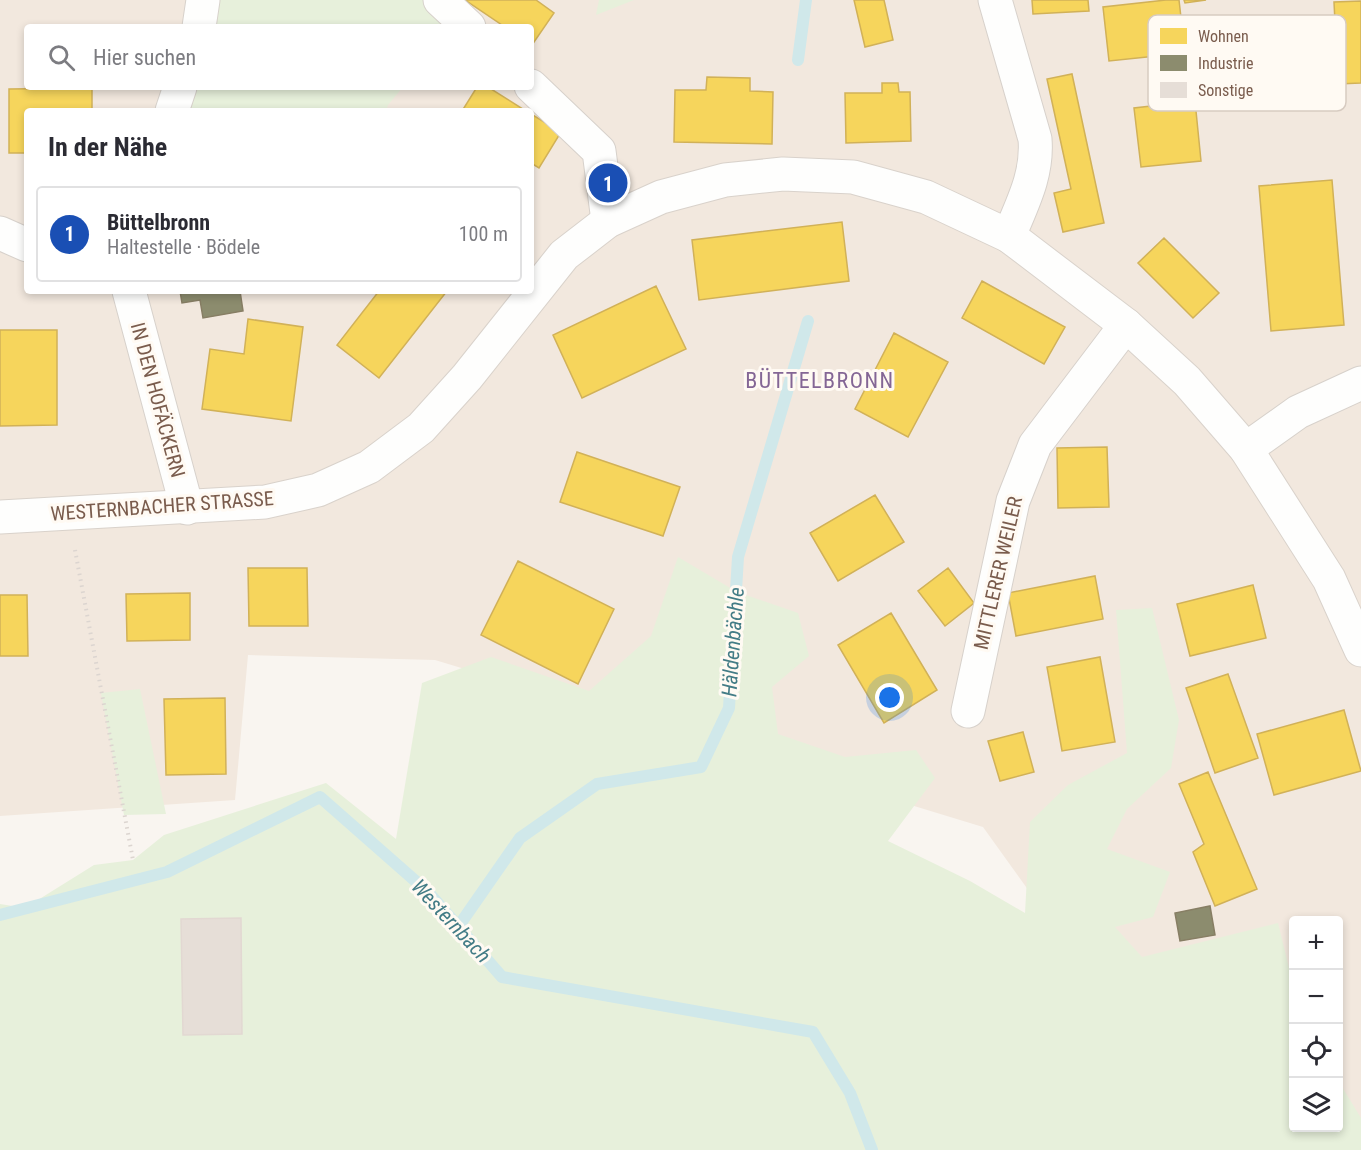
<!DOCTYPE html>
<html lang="de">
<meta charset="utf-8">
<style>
:root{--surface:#fff;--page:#f2f2f3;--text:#2b2b33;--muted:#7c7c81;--line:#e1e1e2;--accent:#625958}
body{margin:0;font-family:"Roboto Condensed",sans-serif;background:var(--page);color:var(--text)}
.controls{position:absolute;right:18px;bottom:18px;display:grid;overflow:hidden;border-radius:6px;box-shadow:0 3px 9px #0003}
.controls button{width:54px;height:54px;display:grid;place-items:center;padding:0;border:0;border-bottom:2px solid var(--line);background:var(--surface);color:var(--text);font:30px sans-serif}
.you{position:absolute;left:890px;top:698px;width:21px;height:21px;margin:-15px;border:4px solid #fff;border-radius:50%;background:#1a73e8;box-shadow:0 0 0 9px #1a73e833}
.badge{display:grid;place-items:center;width:39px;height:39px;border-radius:50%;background:var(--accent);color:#fff;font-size:20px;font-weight:700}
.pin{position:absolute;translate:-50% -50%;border:3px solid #fff;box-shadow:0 2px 6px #0006}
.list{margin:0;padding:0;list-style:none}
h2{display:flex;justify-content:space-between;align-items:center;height:78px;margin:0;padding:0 24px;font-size:26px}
h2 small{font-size:20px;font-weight:400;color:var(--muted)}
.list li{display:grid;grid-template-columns:39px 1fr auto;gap:18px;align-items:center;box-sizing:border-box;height:96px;margin:0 12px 12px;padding:0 12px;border:2px solid var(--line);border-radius:6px}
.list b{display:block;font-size:22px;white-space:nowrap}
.list p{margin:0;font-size:20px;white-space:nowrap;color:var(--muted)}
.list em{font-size:20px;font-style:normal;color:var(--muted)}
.icon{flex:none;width:33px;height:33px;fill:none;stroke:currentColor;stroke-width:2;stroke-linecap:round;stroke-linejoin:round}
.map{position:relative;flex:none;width:1361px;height:1150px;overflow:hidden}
.search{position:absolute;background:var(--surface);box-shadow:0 3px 9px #0003;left:24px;top:24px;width:510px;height:66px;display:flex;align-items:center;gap:15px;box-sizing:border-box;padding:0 21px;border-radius:6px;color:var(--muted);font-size:22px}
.panel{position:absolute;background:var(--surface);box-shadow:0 3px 9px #0003;left:24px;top:108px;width:510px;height:186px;border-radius:6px}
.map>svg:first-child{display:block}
.residential{fill:#f2e8de;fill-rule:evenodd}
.green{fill:#e7f0db}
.homes{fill:#f6d55c;stroke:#d1b158;stroke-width:1.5}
.industry{fill:#8c8c6e;stroke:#877e64;stroke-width:1.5}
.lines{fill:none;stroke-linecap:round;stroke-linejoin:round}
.stream{stroke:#d0e8ea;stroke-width:12}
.building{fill:#e6ded7;stroke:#e2d8d2;stroke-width:1.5}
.street-casing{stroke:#d7d1cb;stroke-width:35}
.secondary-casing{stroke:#d9d2cb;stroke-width:35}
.path{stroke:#dcd5d0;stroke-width:4;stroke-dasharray:1.5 4.5;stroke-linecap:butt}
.street{stroke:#fefefd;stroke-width:33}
.secondary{stroke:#fefefd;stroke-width:33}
.labels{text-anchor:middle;stroke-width:6;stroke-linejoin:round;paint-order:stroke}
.street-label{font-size:20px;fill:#7a5c4d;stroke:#fffaf3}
.water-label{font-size:21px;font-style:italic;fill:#437c86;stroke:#fffaf3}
.quarter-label{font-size:22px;letter-spacing:1.5px;fill:#846695;stroke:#fffaf3}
.key{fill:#fffaf3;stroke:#d7cbc1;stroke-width:1.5}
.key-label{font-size:16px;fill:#7a5c4d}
</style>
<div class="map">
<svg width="1361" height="1150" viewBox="0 0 1361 1150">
<rect width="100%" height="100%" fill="#f9f5f0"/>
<path class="residential" d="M0 0H1361V1136L1339 1106 1338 920H1294L1293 1046 1129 1030 983 827 435 660 248 655 235 800 0 816ZM27 27H531V87H27ZM27 111H531V291H27Z"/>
<path class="green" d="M203 0H440L455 27H199Z
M599 0H634L596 15Z
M180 87H403L388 105 386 111H172Z
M678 557 737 592 798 613 809 656 772 687 778 734 845 757 916 750 935 778 888 841 970 881 1025 913 1030 822 1068 785 1127 753 1116 610 1152 608 1179 720 1171 768 1127 809 1107 849 1170 872 1153 917 1115 927 1142 957 1278 923 1293 984 1294 1128H1338L1339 1082 1361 1118V1150H0V904L25 908 94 865 133 860 164 835 326 783 396 839 422 683 491 657 589 691 651 636Z
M140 689 166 814 124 815 101 693Z"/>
<path class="homes" d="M465 0H536L554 13 532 45 531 27H505Z
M854 0H884L893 40 865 47Z
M1032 0H1088L1089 11 1033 14Z
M1166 0H1179L1185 53 1109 61 1103 7Z
M1184 0H1206L1185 3Z
M1361 1V83L1338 84 1334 2Z
M1072 74 1104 223 1063 232 1054 193 1071 189 1047 79Z
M707 77 750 78V91L773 92 772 144 674 142 675 90H706Z
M882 83H898L899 92H910L911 141 846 143 845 93H882Z
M477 87H488L526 111H462Z
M92 88V111H27V153H9V89Z
M1195 101 1201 161 1141 167 1134 108Z
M531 114 561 132 539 168 531 163Z
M1332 180 1344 325 1271 331 1259 186Z
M842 222 849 281 699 300 692 240Z
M1164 238 1219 293 1193 318 1138 263Z
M982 281 1065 327 1044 364 962 318Z
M656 286 686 349 582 398 553 335Z
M379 291H447L379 378 337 345Z
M248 319 303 327 291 421 202 409 210 349 244 354Z
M0 330H57V425L0 426Z
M894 333 948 362 908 437 855 409Z
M1107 447 1109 507 1058 508 1057 448Z
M577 452 680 487 663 536 560 502Z
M875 495 904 542 838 581 810 533Z
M518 561 614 609 578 684 481 635Z
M248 568H307L308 626H249Z
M948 568 974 603 945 626 918 591Z
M1095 576 1103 619 1016 636 1008 593Z
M1253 585 1266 638 1190 656 1177 604Z
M190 593V640L127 641 126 594Z
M0 595H27L28 656H0Z
M891 613 937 690 884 723 838 645Z
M1100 657 1115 742 1062 751 1047 667Z
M1228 674 1258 758 1215 773 1186 688Z
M225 698 226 774 166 775 164 699Z
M1344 710 1361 771 1274 795 1257 734Z
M1023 732 1034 772 1000 781 988 741Z
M1208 772 1257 889 1215 906 1193 852 1204 844 1179 784Z"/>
<path class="industry" d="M180 291H240L243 311 203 318 200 300 182 303Z
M1210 906 1215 935 1180 941 1175 913Z"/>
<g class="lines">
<path class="stream" d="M798 60 806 0
M0 915 167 872 320 797 428 892 502 977 813 1032 850 1093 872 1150
M458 927 520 838 597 784 701 767 729 708 738 557 808 321"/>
</g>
<path class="building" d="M241 918 242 1034 183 1035 181 919Z"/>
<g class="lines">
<g class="street-casing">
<path id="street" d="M440 0 469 27
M995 0 1035 139C1038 175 1022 204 1009 236
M199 27 203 0
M531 86 599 151 608 221
M172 111 180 87
M0 233 27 245
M129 291 187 508
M1246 449 1298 412 1361 383
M968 711 1013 501 1035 445 1126 325"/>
</g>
<g class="secondary-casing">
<path id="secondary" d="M0 517 265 502 318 490 369 467 421 428 467 377 564 255 608 221 661 197 725 180 783 174 853 177 926 197 1009 236 1126 325 1187 381 1246 449 1329 579 1361 650"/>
</g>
<path class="path" d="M75 550 133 860"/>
<use href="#street" class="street"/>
<use href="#secondary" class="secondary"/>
</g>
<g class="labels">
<g class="street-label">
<text transform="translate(158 400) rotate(75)" y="7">IN DEN HOFÄCKERN</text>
<text transform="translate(162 506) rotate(-4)" y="7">WESTERNBACHER STRASSE</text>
<text transform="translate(998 573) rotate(-77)" y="7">MITTLERER WEILER</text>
</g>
<g class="water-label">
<text transform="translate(733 642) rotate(-86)" y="7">Häldenbächle</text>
<text transform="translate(451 921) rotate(47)" y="7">Westernbach</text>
</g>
<g class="quarter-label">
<text x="820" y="388">BÜTTELBRONN</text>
</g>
</g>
<rect x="1148" y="15" width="198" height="96" rx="9" class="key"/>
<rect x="1160" y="28" width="27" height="16" fill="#f6d55c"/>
<rect x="1160" y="55" width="27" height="16" fill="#8c8c6e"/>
<rect x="1160" y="82" width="27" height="16" fill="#e6ded7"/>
<g class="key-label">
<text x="1198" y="42">Wohnen</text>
<text x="1198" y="69">Industrie</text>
<text x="1198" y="96">Sonstige</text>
</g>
</svg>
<div class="controls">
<button>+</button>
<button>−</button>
<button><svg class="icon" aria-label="locate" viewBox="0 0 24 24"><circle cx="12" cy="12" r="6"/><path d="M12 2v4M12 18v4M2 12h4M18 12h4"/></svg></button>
<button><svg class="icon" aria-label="layers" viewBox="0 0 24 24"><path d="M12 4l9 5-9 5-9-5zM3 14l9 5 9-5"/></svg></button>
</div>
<div class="you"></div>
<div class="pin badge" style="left:608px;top:183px;background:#1a4fb4">1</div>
<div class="search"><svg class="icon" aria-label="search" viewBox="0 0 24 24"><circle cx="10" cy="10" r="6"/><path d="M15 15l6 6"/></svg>Hier suchen</div>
<section class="panel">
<h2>In der Nähe<small></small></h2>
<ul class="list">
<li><span class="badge" style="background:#1a4fb4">1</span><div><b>Büttelbronn</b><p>Haltestelle · Bödele</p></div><em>100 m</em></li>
</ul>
</section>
</div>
